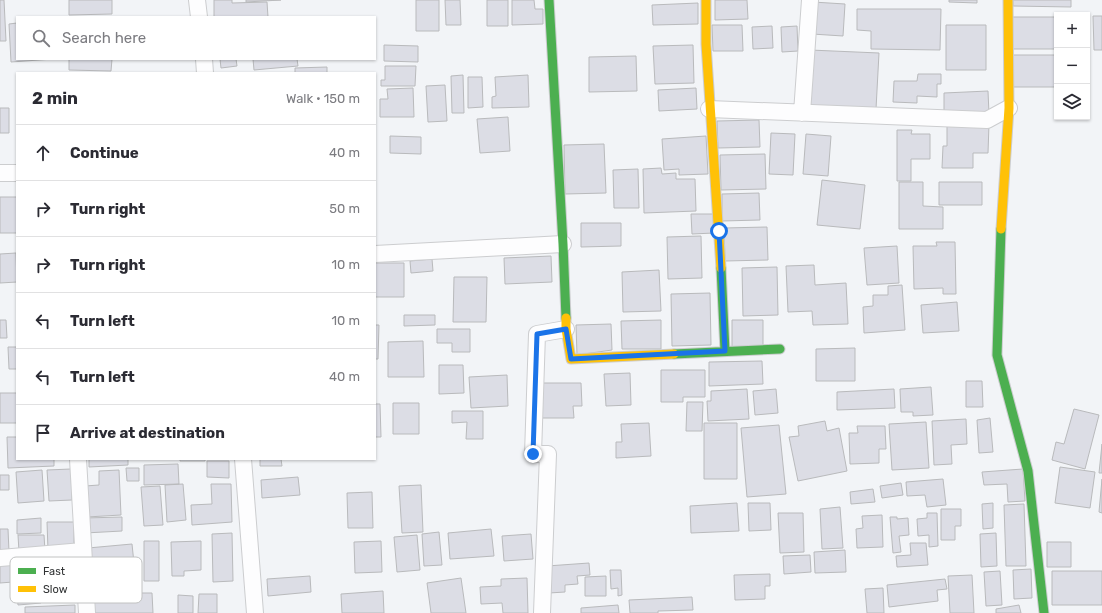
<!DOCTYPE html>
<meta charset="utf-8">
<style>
:root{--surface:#fff;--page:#f2f2f3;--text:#2b2b33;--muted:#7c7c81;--line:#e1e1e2}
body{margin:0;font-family:Rubik,sans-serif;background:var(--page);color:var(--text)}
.controls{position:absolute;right:12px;top:12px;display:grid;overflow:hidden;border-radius:0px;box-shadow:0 1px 3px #0004}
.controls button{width:36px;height:36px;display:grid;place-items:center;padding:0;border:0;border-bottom:1px solid var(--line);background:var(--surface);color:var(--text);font:20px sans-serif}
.stop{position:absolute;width:12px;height:12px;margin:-9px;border:3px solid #1a73e8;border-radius:50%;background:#fff}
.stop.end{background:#1a73e8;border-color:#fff;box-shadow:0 1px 4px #0008}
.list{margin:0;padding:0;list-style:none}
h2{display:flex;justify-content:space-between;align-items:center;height:52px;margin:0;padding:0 16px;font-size:17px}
h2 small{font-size:13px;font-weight:400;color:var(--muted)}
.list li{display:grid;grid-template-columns:26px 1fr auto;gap:12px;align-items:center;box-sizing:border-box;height:56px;padding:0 16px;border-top:1px solid var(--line)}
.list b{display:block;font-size:15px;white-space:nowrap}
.list em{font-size:13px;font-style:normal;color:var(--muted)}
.icon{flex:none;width:22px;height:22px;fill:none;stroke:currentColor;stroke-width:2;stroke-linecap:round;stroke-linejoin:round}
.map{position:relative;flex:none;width:1102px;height:613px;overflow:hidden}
.search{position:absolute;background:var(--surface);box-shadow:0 1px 3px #0004;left:16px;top:16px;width:360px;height:44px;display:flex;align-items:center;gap:10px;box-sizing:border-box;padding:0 14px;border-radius:0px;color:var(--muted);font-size:15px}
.panel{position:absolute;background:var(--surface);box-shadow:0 1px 3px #0004;left:16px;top:72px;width:360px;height:388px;border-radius:0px}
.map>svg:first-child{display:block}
.building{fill:#dcdde5;stroke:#b9babc}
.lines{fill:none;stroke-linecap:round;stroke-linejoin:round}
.street-casing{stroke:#cccdcf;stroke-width:18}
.fast-casing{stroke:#cccdcf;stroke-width:11}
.slow-casing{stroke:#cccdcf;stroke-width:11}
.street{stroke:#fdfdfe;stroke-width:16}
.fast{stroke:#4caf50;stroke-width:9}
.slow{stroke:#ffc107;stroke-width:9}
.route{stroke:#1a73e8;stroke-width:5}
.key{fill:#fff;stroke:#c1c2c2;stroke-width:1}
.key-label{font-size:11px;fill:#303233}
</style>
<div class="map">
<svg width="1102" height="613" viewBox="0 0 1102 613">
<rect width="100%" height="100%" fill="#f2f4f7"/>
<path class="building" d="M0 0H4L6 41H0Z
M69 0H112V14L69 15Z
M214 0H232V3L267 2 268 17H214Z
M246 0H281L246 2Z
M416 0H439V31H416Z
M445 0H460L461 25H446Z
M487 0H508V26H487Z
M512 0H534L535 9H543V24L512 25Z
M715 0H747L748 19 715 20Z
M949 0H977V3L949 2Z
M1013 0H1071V7L1013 6Z
M813 2 845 4 843 36 812 34Z
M698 3V24L653 25 652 5Z
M857 9H941L940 50 871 49V31L857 30Z
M1093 16H1102V50H1094Z
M1011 17H1057V49H1011Z
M17 23V59H53L11 62 9 24Z
M712 25H742L743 51H713Z
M946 25H986V70H946Z
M772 26 773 48 753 49 752 27Z
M797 26 798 51 782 52 781 27Z
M384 45 418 46V62L384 61Z
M693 45 694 83 655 84 653 46Z
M810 50 879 53 876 109 807 106Z
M1012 55H1057V87H1012Z
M636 56 637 91 589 92V57Z
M69 59H112L111 71 69 70Z
M220 59H236L237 66 221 68Z
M253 59H297L298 66 254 70Z
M385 66H416L415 86H381V80H385Z
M327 67V73H295V68Z
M918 74H941V84H937V97L917 96V103L893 102 894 81H917Z
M463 75 464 113H452L451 76Z
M528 75 529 107 492 108V97L496 96 495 77Z
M468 77H482L483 107 468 108Z
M445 85 447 121 428 122 426 86Z
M413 88 414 117H380V99H388L387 89Z
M696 88 697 109 659 111 658 90Z
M988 91 989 114 944 116V93Z
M0 108H9V133H0Z
M508 117 510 151 480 153 477 119Z
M759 120 760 147 718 148 717 121Z
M947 123 989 124 988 153H973V168H942L943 146H947Z
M897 130H912L911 134H930V159H911V181H897Z
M771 133 795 134 793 175 769 174Z
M806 134 831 136 828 176 803 174Z
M390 136 421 137V154L390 153Z
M706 136 708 174 679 175V169L664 170 662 139Z
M604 144 606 193 565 194 564 145Z
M765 154 766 189 721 190 720 155Z
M661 168 662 174 676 173V179H695L696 211 644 213 643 169Z
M638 169 639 208H614L613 170Z
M822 180 865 185 860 229 817 225Z
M899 182H923V206L943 207V229H899Z
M939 182H982V205H939Z
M759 193 760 220 722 221V194Z
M0 197H17V233H0Z
M691 214H713L714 233 692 234Z
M581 223H621V246L581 247Z
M767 227 768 260 725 261 724 228Z
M701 236 702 278 668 279 667 237Z
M936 242H955L956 294H943V288L914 289 913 246H937Z
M897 246 899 283 867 285 864 248Z
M16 253 17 282 0 283V254Z
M551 256 552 282 505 284 504 258Z
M432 259 433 271 411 273 410 261Z
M375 263H404V297H375Z
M814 265 815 285 846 283 848 324 813 325 812 311 788 312 786 266Z
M777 267 778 315 743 316 742 268Z
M659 270 661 311 623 312 622 272Z
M454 277H487L486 322H453Z
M902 285 905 330 864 333 863 307 873 306V295H888V286Z
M710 293 711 345 672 346 671 294Z
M957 302 959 331 923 333 921 305Z
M404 315H435V325L404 326Z
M0 320H6L7 338H0Z
M661 320V349H622L621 321Z
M732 320H763V348H732Z
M611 324 612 350 577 355 576 325Z
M375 325H379L378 359H375Z
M437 329H470V352H452V343H437Z
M423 341 424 377H388V342Z
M8 347H17V369H9Z
M855 348V381H816V349Z
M762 361 763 384 709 386V362Z
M439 365H463L464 393 439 394Z
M661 370H705V397H683V402H661Z
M630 373 631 405 606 406 604 374Z
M507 375 508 406 471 408 469 377Z
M966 381H982L983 407H966Z
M541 383H581L582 406H573L574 418H541Z
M931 387 933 415 913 416V412H901L900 389Z
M747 389 749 419 708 421 707 401H711V391Z
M776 389 778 413 755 415 753 391Z
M894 389 895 408 837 410V392Z
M0 393H17V423H0Z
M687 402H703L702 431H686Z
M393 403H419V434H393Z
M375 404H380L381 437H375Z
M1074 409 1099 415 1085 469 1052 460 1056 442 1064 444Z
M452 411H483V439H466L467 422 452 423Z
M990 418 993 452 979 453 977 420Z
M966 419 967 444 951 445 952 464 934 465 932 421Z
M825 421 827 431 839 428 847 471 798 481 789 437 799 436 798 426Z
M926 422 929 468 892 470 889 424Z
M649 423 651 456 616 458V442H622L621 424Z
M704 423H737V479H704Z
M779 425 786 494 747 497 741 428Z
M857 426H885L886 449H879V463L850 464 849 433H858Z
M7 437H17V459H54V466L8 468Z
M1102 444V473H1099Z
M89 459H128V465L89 467Z
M180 459H205V461H180Z
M260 459H281L282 466H260Z
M207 461H229V478L207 477Z
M178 464 179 484 144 485V465Z
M1060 467 1095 472 1090 508 1055 503Z
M126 468H139V481H127Z
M71 469 72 500 49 501 47 470Z
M1023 469 1025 501 1008 502 1007 484 984 485 982 472Z
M42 470 44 501 18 503 16 472Z
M119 470 121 515 87 517 85 486 99 485V471Z
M0 475H9V490H0Z
M298 477 300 495 262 498 261 480Z
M943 479 946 505 927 507 925 495 907 496 906 482Z
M1102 479V513L1099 512Z
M901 483 903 495 882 498 880 486Z
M183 484 186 520 167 522 165 485Z
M211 484H231L232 522 192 525 191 505 212 504Z
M421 485 423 532 402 533 399 486Z
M160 486 163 525 144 526 141 487Z
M873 489 875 502 851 504 850 492Z
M372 492 373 528H348L347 493Z
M737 503 739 531 691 533 690 506Z
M748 503H770L771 530 749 531Z
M993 503V528L983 529 982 504Z
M1024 504 1026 566H1006L1004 505Z
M840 507 843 548 822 549 820 509Z
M941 509H961V526H955V540H941Z
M778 513H803L804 552 780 553Z
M927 513H937L938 546 929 547V535L918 536 917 519 927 518Z
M882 515 883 547 857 548 856 529 863 528 862 516Z
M122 517V531L85 533 84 518Z
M890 517H897V519L908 518 909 535 899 536 901 552 893 553Z
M41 518V533L17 534V520Z
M47 522H74V549L48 550Z
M0 529H8L9 552 0 553Z
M491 529 494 556 450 559 448 533Z
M439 532 442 565 424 566 422 534Z
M232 533 233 581 213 582 212 534Z
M996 533 997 566 981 567 980 534Z
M531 534 533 559 504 561 502 536Z
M18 535H44L45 551 19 552Z
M417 535 420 570 397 572 394 537Z
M144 541H159V581H144Z
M201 541V570L184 571V576H172L171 542Z
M381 541 382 572 355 573 354 542Z
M1047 542H1071V567H1047Z
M910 543H926L928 565 897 567 896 556 911 555Z
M132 544 135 573 117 575 118 581 92 584 88 548Z
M845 550 846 572 815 573 814 552Z
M810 555 811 572 784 574 783 556Z
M12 562 13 582 0 583V563Z
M589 563 590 575 577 576 578 584 565 585V592L549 593 547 566Z
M39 569 41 603 18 605 15 571Z
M1031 569 1032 598 1014 599 1013 570Z
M610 570H621L622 595 618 596V588L611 589Z
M1000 571 1002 605 986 606 984 572Z
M1052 571H1102V605H1052Z
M770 574V586H765V599L735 600 734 575Z
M972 575 974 613H950L948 576Z
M310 576 311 592 268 596 267 579Z
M606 576V596H585V577Z
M461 578 466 613H431L427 583Z
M527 578 528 613H503L502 603 481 604 480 587 501 586V579Z
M945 579 947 589 937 590 938 601 889 607 887 585Z
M139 583V593H152L153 613H91V594H118V584Z
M883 588 884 613H867L865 589Z
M383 591 384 613H342L341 594Z
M199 594H217V613H198Z
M178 595 193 596V613H178Z
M692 597 693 610 658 611V613H630L629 600Z
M75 605V613H25V607Z
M618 605 619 613H581V608Z
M1019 605 1021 613H996V609Z"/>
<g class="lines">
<g class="street-casing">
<path id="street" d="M197 0 199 17
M204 59 205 73
M709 109 987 120 1009 108
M802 113 810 0
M0 173H17
M375 254 563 244
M78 459 87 613
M243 459 255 613
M0 558 83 551
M542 613 548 454H533L537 334 566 329"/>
</g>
<g class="fast-casing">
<path id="fast" d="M549 0 563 244 566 318
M1001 229 997 355 1028 471 1044 613
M721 268 725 351
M674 354 780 349"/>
</g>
<g class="slow-casing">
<path id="slow" d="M706 0V44L721 268
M1001 229 1009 108 1008 0
M566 318V329L571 359 674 354"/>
</g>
<use href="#street" class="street"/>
<use href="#fast" class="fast"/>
<use href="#slow" class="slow"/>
</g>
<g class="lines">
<path class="route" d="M533 454 537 334 566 329 571 359 725 351 719 231"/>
</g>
<rect x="10" y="557" width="132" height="46" rx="6" class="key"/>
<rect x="18" y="568" width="18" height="6" fill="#4caf50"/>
<rect x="18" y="586" width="18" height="6" fill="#ffc107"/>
<g class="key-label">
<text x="43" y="575">Fast</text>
<text x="43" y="593">Slow</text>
</g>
</svg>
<div class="controls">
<button>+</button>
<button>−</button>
<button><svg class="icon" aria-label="layers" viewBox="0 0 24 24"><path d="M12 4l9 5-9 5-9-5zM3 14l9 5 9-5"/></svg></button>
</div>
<div class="stop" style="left:719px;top:231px"></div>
<div class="stop end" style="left:533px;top:454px"></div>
<div class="search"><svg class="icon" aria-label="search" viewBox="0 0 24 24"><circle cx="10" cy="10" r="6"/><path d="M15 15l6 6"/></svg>Search here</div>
<section class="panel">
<h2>2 min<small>Walk · 150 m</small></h2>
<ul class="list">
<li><svg class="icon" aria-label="ahead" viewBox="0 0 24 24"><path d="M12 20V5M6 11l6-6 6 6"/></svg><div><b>Continue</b></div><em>40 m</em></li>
<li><svg class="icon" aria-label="right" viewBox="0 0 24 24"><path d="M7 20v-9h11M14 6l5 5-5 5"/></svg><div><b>Turn right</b></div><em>50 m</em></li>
<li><svg class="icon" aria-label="right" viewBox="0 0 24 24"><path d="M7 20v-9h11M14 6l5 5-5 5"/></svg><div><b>Turn right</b></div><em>10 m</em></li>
<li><svg class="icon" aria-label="left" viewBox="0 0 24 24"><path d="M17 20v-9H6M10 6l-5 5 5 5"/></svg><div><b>Turn left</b></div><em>10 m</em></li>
<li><svg class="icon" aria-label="left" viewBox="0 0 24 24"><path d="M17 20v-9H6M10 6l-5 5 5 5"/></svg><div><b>Turn left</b></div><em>40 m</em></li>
<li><svg class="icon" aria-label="arrive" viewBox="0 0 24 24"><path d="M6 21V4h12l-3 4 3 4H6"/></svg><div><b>Arrive at destination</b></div></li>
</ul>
</section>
</div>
